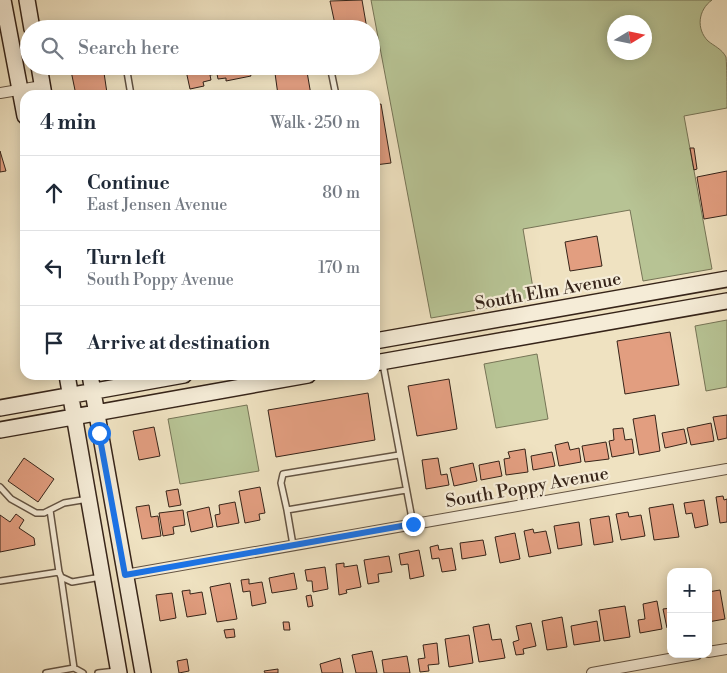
<!DOCTYPE html>
<meta charset="utf-8">
<style>
:root{--surface:#fff;--page:#f2f2f3;--text:#1f2937;--muted:#747a83;--line:#e0e1e3}
body{margin:0;font-family:"Libre Bodoni",serif;background:var(--page);color:var(--text)}
.controls{position:absolute;right:15px;bottom:15px;display:grid;overflow:hidden;border-radius:10px;box-shadow:0 2px 12px #0003}
.controls button{width:45px;height:45px;display:grid;place-items:center;padding:0;border:0;border-bottom:1px solid var(--line);background:var(--surface);color:var(--text);font:25px sans-serif}
.compass{position:absolute;left:607px;top:15px;width:45px;height:45px;border-radius:50%;background:var(--surface);box-shadow:0 2px 12px #0003;rotate:80deg}
.stop{position:absolute;width:15px;height:15px;margin:-11px;border:4px solid #1a73e8;border-radius:50%;background:#fff}
.stop.end{background:#1a73e8;border-color:#fff;box-shadow:0 1px 5px #0008}
.list{margin:0;padding:0;list-style:none}
h2{display:flex;justify-content:space-between;align-items:center;height:65px;margin:0;padding:0 20px;font-size:21px}
h2 small{font-size:16px;font-weight:400;color:var(--muted)}
.list li{display:grid;grid-template-columns:32px 1fr auto;gap:15px;align-items:center;box-sizing:border-box;height:75px;padding:0 20px;border-top:1px solid var(--line)}
.list b{display:block;font-size:19px;white-space:nowrap}
.list p{margin:0;font-size:16px;white-space:nowrap;color:var(--muted)}
.list em{font-size:16px;font-style:normal;color:var(--muted)}
.icon{flex:none;width:28px;height:28px;fill:none;stroke:currentColor;stroke-width:2;stroke-linecap:round;stroke-linejoin:round}
.map{position:relative;flex:none;width:727px;height:673px;overflow:hidden}
.search{position:absolute;background:var(--surface);box-shadow:0 2px 12px #0003;left:20px;top:20px;width:360px;height:55px;display:flex;align-items:center;gap:12px;box-sizing:border-box;padding:0 18px;border-radius:28px;color:var(--muted);font-size:19px}
.panel{position:absolute;background:var(--surface);box-shadow:0 2px 12px #0003;left:20px;top:90px;width:360px;height:290px;border-radius:15px}
.map>svg:first-child{display:block}
.green{fill:#b7c394;stroke:#767456;fill-rule:evenodd}
.building{fill:#e29e80;stroke:#362419}
.lines{fill:none;stroke-linecap:round;stroke-linejoin:round}
.service-casing{stroke:#645443;stroke-width:8}
.minor-casing{stroke:#645443;stroke-width:12}
.secondary-casing{stroke:#362419;stroke-width:18}
.service{stroke:#f5ecd7;stroke-width:5}
.minor{stroke:#f5ecd7;stroke-width:10}
.secondary{stroke:#f5ecd7;stroke-width:15}
.route{stroke:#1a73e8;stroke-width:6}
.labels{text-anchor:middle;stroke-width:4.5;stroke-linejoin:round;paint-order:stroke}
.street-label{font-size:18px;fill:#362419;stroke:#f5ecd7}
</style>
<div class="map">
<svg width="727" height="673" viewBox="0 0 727 673">
<rect width="100%" height="100%" fill="#efe2c1"/>
<filter id="stains"><feTurbulence type="fractalNoise" baseFrequency=".004" numOctaves="4"/><feColorMatrix values="0 0 0 0 .2 0 0 0 0 .09 0 0 0 0 .02 0 0 0 .5 -.17"/></filter>
<radialGradient id="worn" r=".72"><stop offset=".6" stop-color="#630" stop-opacity="0"/><stop offset="1" stop-color="#630" stop-opacity=".3"/></radialGradient>
<path class="green" d="M371 0H712C698 10 696 29 708 41 714 46 722 49 726 57 727 66 727 96 727 108L684 116 712 269 643 281 630 210 523 229 535 300 431 318ZM644 22V52H614V22Z
M727 320V387L706 391 695 326Z
M537 354 548 419 496 428 484 364Z
M247 405 259 471 180 484 168 419Z"/>
<path class="building" d="M362 0 367 29H336L330 1Z
M70 66H103L107 93 76 95Z
M185 66H261L262 71 250 73 251 76 226 81V78L218 79 217 74 210 75 211 80 203 82 204 86 190 89Z
M274 66H306L311 95H278Z
M381 104 391 163 375 165V105Z
M690 148H694L697 169 694 170Z
M0 151 6 171 0 172Z
M727 171V215L704 219 697 177Z
M597 236 602 266 570 271 565 242Z
M670 332 679 385 625 394 617 341Z
M449 379 457 429 417 436 408 386Z
M368 393 375 440 276 457 268 410Z
M655 415 660 451 639 455 633 419Z
M727 415V438L718 440 713 417Z
M711 423 714 441 691 445 687 428Z
M154 427 160 456 139 460 133 431Z
M623 428 625 440 632 439 634 453 612 457 609 441 614 440 613 429Z
M684 429 687 443 665 448 662 433Z
M568 442 570 450 579 448 581 462 559 466 555 445Z
M606 442 609 459 585 462 582 446Z
M525 449 528 472 506 475 504 459 510 458 508 452Z
M552 452 555 466 533 470 531 456Z
M24 458 54 479 38 502 8 481Z
M438 458 441 475 447 474 449 485 426 489 422 460Z
M499 461 502 476 481 480 479 465Z
M473 463 477 481 454 486 450 468Z
M260 487 265 513 259 514 260 520 245 523 239 491Z
M178 489 181 505 169 507 166 491Z
M723 496 724 500 727 499V522L720 523 716 497Z
M704 500 708 525 695 528 692 513 686 514 684 503Z
M235 502 239 523 217 527 215 515 220 514 219 505Z
M673 504 679 537 654 540 649 508Z
M149 505 151 517 158 516 161 536 142 539 136 507Z
M209 507 213 527 191 532 187 512Z
M183 510 185 525 173 527 174 534 163 536 159 513Z
M628 512 629 517 641 515 645 536 621 540 616 514Z
M16 514 24 520 19 528 34 538 35 545 0 552V515L10 522Z
M609 516 613 542 594 545 590 519Z
M579 522 582 545 558 549 554 526Z
M533 529 534 533 546 531 551 553 529 557 524 531Z
M515 533 520 559 500 563 495 537Z
M483 540 486 555 462 559 460 543Z
M438 545 439 550 452 548 456 570 442 572 439 558 432 559 430 547Z
M419 550 424 576 410 579 408 564 401 565 399 554Z
M389 556 392 572 378 574 379 582 368 584 364 560Z
M344 563V567L357 565 361 587 346 590 347 593 339 595 336 564Z
M325 567 328 589 313 592 312 581H307L305 570Z
M294 573 297 589 272 593 269 578Z
M249 579V584L262 582 266 603 252 606 250 591 243 592 241 580Z
M230 583 237 619 217 622 210 587Z
M190 590V594L202 592 206 614 187 617 182 591Z
M720 590 725 619 708 622V592Z
M172 593 176 618 160 621 156 595Z
M311 595 313 606 308 607 306 596Z
M657 601 662 629 640 633 638 620 645 619 643 604Z
M625 606 630 637 604 641 599 610Z
M671 608V628H667L663 609Z
M562 617 567 647 547 650 542 621Z
M597 621 600 641 574 645 571 626Z
M283 622H289L290 630H284Z
M531 623 536 646 523 649 524 654 516 655 513 642 519 640 516 626Z
M489 624 492 640 501 639 505 658 479 662 473 627Z
M234 629 235 637 226 638 224 630Z
M469 635 473 663 449 667 445 639Z
M437 643 439 664 428 665 429 671 420 672 418 659 425 658 423 645Z
M372 651 377 673H356L352 655Z
M407 656 410 673H384L382 660Z
M340 658 343 673H322L320 664Z
M187 659 189 671 179 673 177 661Z
M278 669V673H265L264 671Z"/>
<g class="lines">
<g class="service-casing">
<path id="service" d="M282 29 312 24 319 29
M126 66 131 95
M330 66 336 95
M383 364 413 524
M399 455 283 474 281 483 287 510 406 490
M0 487 11 499 36 513H44L64 503 88 499
M50 510 59 572
M287 510 293 545
M61 577 74 668 83 673
M0 581 59 572 61 577 72 582 101 577
M46 673 74 668
M98 673 116 671"/>
</g>
<g class="minor-casing">
<path id="minor" d="M0 93 42 86
M125 575 727 469
M708 652 727 649
M592 673 697 654"/>
</g>
<g class="secondary-casing">
<path id="secondary" d="M3 0 25 116
M27 0 32 29
M39 66 44 95
M375 341 727 279
M375 363 727 301
M67 375 119 673
M90 375 143 673
M0 408 184 375
M0 430 308 375"/>
</g>
<use href="#service" class="service"/>
<use href="#minor" class="minor"/>
<use href="#secondary" class="secondary"/>
</g>
<g class="lines">
<path class="route" d="M99 433 125 575 413 524"/>
</g>
<g class="labels">
<g class="street-label">
<text transform="translate(548 291) rotate(-10)" y="6">South Elm Avenue</text>
<text transform="translate(527 487) rotate(-10)" y="6">South Poppy Avenue</text>
</g>
</g>
<rect width="100%" height="100%" filter="url(#stains)"/>
<rect width="100%" height="100%" fill="url(#worn)"/>
</svg>
<div class="controls">
<button>+</button>
<button>−</button>
</div>
<svg class="compass" viewBox="-18 -18 36 36"><path d="M0-13l5 13h-10z" fill="#e53935"/><path d="M0 13l5-13h-10z" fill="#747a83"/></svg>
<div class="stop" style="left:99px;top:433px"></div>
<div class="stop end" style="left:413px;top:524px"></div>
<div class="search"><svg class="icon" aria-label="search" viewBox="0 0 24 24"><circle cx="10" cy="10" r="6"/><path d="M15 15l6 6"/></svg>Search here</div>
<section class="panel">
<h2>4 min<small>Walk · 250 m</small></h2>
<ul class="list">
<li><svg class="icon" aria-label="ahead" viewBox="0 0 24 24"><path d="M12 20V5M6 11l6-6 6 6"/></svg><div><b>Continue</b><p>East Jensen Avenue</p></div><em>80 m</em></li>
<li><svg class="icon" aria-label="left" viewBox="0 0 24 24"><path d="M17 20v-9H6M10 6l-5 5 5 5"/></svg><div><b>Turn left</b><p>South Poppy Avenue</p></div><em>170 m</em></li>
<li><svg class="icon" aria-label="arrive" viewBox="0 0 24 24"><path d="M6 21V4h12l-3 4 3 4H6"/></svg><div><b>Arrive at destination</b></div></li>
</ul>
</section>
</div>
